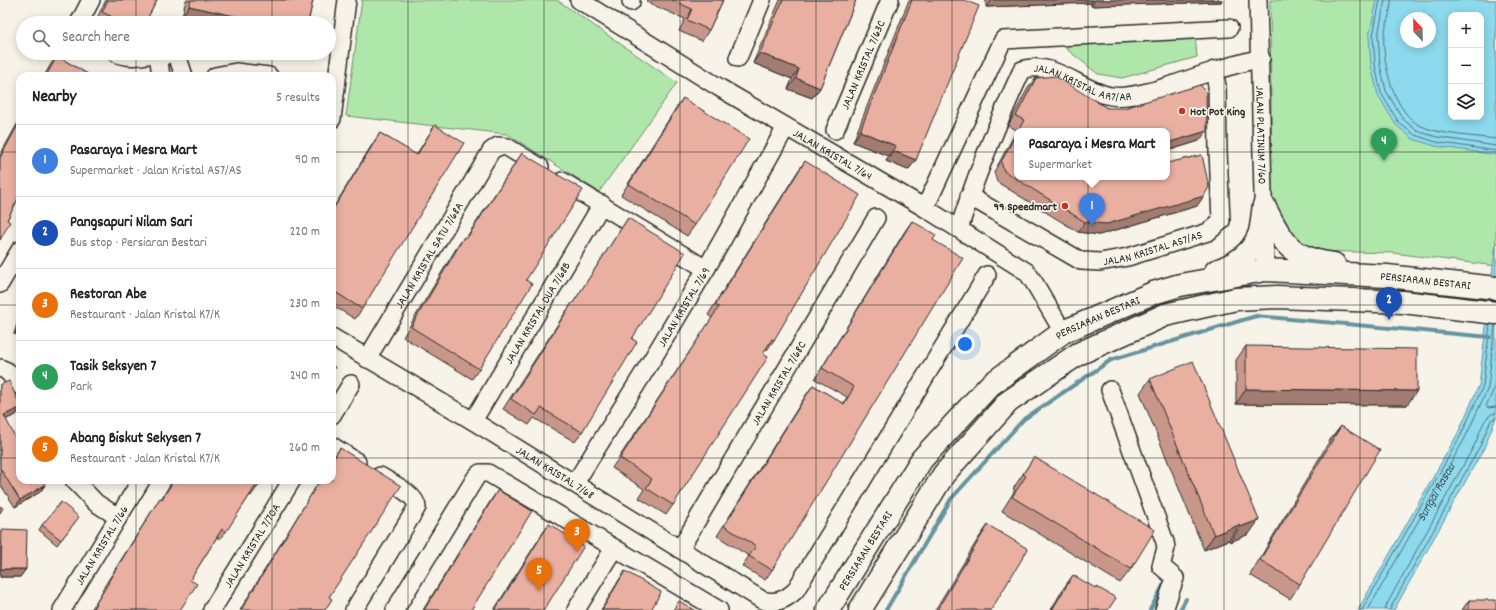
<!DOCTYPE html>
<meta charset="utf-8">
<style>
:root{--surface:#fff;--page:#f2f2f2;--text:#202124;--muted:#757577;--line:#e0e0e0;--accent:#c8321e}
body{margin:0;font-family:Dekko,sans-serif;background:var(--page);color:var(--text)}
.controls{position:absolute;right:12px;top:12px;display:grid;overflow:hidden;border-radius:8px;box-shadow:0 2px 10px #0003}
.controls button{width:36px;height:36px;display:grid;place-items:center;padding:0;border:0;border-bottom:1px solid var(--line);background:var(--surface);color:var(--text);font:20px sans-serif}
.compass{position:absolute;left:1400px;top:12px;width:36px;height:36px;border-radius:50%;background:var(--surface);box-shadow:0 2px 10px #0003;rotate:338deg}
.you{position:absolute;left:965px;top:344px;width:14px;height:14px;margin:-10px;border:3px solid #fff;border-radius:50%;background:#1a73e8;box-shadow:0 0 0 6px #1a73e833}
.badge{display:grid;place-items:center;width:26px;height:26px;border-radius:50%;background:var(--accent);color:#fff;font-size:13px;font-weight:700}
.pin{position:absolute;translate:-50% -33px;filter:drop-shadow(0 1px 2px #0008)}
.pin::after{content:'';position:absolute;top:21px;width:14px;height:12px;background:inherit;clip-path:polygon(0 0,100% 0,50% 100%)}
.popup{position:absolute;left:1014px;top:128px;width:156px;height:52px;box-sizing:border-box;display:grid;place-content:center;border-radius:8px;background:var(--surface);filter:drop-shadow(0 1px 3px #0005);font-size:13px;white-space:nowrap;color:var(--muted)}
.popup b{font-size:15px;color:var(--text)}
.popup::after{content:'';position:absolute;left:50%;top:100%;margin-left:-8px;border:8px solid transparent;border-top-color:var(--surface)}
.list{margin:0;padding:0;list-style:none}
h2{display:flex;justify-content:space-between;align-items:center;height:52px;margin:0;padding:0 16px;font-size:17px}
h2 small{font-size:13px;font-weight:400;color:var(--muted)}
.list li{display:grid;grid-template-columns:26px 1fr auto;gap:12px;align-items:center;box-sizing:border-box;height:72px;padding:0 16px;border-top:1px solid var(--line)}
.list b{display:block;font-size:15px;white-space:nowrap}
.list p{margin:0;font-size:13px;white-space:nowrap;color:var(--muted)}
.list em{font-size:13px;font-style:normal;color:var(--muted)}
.icon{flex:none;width:22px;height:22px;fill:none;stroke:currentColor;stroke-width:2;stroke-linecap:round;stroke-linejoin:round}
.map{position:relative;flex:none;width:1496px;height:610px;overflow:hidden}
.search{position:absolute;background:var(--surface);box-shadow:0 2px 10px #0003;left:16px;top:16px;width:320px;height:44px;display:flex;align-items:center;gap:10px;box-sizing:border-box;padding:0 14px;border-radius:22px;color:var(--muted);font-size:15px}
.panel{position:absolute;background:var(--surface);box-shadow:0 2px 10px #0003;left:16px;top:72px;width:320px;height:412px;border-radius:12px}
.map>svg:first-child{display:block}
.green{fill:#afe7ab;stroke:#6d896b;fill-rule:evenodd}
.water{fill:#8dd9ed;stroke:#66939f;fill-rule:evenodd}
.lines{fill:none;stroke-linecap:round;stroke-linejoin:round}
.shore{stroke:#527179;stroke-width:1}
.stream{stroke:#66939f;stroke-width:4}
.minor-casing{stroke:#2b2b2b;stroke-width:20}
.major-casing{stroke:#2b2b2b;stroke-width:25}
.minor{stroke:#f7f3e8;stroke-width:17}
.major{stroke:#f7f3e8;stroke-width:22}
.wall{fill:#c8978a;stroke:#2b2b2b}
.shaded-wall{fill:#a37b71;stroke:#2b2b2b}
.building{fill:#e9b0a1;stroke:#2b2b2b}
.grid{fill:none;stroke:#2b2b2b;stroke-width:1;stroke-opacity:0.55}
.poi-dot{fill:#c8321e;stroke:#f7f3e8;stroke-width:1.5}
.labels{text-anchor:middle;stroke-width:3.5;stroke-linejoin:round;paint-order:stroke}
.street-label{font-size:12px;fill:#2b2b2b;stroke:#f7f3e8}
.poi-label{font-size:12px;font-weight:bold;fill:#2b2b2b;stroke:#f7f3e8;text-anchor:start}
.water-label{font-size:13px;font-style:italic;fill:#44565c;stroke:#f7f3e8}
</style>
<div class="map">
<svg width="1496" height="610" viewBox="0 0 1496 610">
<rect width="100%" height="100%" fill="#f7f3e8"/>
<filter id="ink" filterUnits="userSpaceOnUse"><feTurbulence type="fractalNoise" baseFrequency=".025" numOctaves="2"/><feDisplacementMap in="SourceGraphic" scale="8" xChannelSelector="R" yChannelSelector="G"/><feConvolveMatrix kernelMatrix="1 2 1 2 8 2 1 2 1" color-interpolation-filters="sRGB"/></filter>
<g filter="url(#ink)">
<path class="green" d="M362 0H557L677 83 599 192 507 134 346 116Z
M1270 0H1496V266L1393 253 1315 251 1294 244 1272 205ZM1451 15H1481V117H1451ZM1406 18H1430V42H1406Z
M1195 34 1197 57 1122 78 1098 74 1059 43Z"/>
<path class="water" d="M1377 0H1496V155L1435 146 1413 139 1396 125 1378 95 1371 66 1369 36ZM1451 15H1481V117H1451ZM1406 18H1430V42H1406Z
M1496 242V418L1484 448 1394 610H1358L1458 433 1479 385Z"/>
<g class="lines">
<g class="shore">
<path d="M1380 0 1373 36 1375 65 1381 93 1399 123 1415 135 1436 142 1496 151"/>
<path d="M1385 0 1378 36 1380 65 1386 91 1403 119 1417 131 1437 137 1496 146"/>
<path d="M1391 0C1391 12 1386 24 1384 36 1382 63 1394 113 1421 126 1441 135 1474 136 1496 139"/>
<path d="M1496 372 1494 389 1486 406 1488 408 1496 407"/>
<path d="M1362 610 1461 435 1483 386 1490 324"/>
<path id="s1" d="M1368 610 1465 438 1488 388 1495 325"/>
<path d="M1385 610 1387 604 1475 444C1480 434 1483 414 1496 413"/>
<path d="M1390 610 1391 607 1480 446 1491 420 1496 418"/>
</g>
<path class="stream" d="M886 610 951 499 1024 419 1111 360 1256 316 1490 337
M1150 610 1164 584
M1180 610 1186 599"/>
<g class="minor-casing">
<g id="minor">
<path id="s2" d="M579 0 720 88 925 208 1027 272 1035 284 1063 332"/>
<path id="s3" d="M1258 0 1265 270"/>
<path d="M631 2V0"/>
<path d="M79 23 91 0"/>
<path d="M116 53C129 60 147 55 160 53"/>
<path d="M169 53 178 58 184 76"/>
<path d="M738 58 762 0"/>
<path d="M161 76 159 61 166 53"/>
<path d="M215 76 236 72 269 76"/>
<path d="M332 119 347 0"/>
<path id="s4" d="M835 130 890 0"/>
<path d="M562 181 706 269"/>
<path id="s5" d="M969 196 1081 261 1100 262 1128 257 1208 232 1221 221 1218 151 1217 86 1214 70"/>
<path d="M925 208 1003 40 1229 28"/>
<path id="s6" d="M959 229C976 174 998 122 1022 70 1053 59 1081 91 1111 96 1138 100 1186 79 1214 71 1229 66 1245 62 1261 58"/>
<path d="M0 284 20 250"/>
<path id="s7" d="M332 337 473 421 762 600C776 604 785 600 795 591L987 275"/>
<path id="s8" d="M367 359 491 151 498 146 507 147 540 167"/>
<path d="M0 368 7 371 20 386"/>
<path d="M1110 390 1165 542 1166 548 1161 566 1175 578 1164 610"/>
<path d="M332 415 351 384"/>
<path id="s9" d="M473 421 602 204"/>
<path d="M332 446 357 462"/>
<path d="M74 480 96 503 118 517"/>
<path id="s10" d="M575 483 653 358 706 269 786 127"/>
<path id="s11" d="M680 549 876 218"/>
<path id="s12" d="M62 610 141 480"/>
<path id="s13" d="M212 610 292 480"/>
<path d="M354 610 417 507C416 494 391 483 380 476"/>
<path d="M395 610 476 477 480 473H488L719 610"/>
<path d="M576 610 614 548"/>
</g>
</g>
<g class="major-casing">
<g id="major">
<path d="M1264 206C1272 221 1282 243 1296 252 1308 260 1321 262 1334 264"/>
<path d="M1216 271C1235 264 1251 255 1259 235 1262 227 1262 215 1264 206"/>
<path id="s14" d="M828 610 922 459 990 385 1063 332 1153 293 1180 285 1265 270 1387 276 1496 288"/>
<path d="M860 610 944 474 1008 402 1078 354 1165 315 1236 299 1277 297 1403 302 1496 313"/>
</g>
</g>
<use href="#minor" class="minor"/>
<use href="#major" class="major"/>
</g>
<path class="wall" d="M106 0H157L145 23H97L95 22Z
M186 0H313L308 23H212L182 16Z
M648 0H723L709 30 702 41 679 31 685 19 646 2Z
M780 0H856L820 88 812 98 788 89 792 79 753 63Z
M909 0H964L916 160 908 170 886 161 888 156 853 142Z
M986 0H1222L1221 2 1091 6V3L986 7Z
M57 56 91 76H44L51 64Z
M1036 78 1107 108 1199 141 1167 151V131H1017V177L1100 179 1197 206 1099 235 1078 232 997 182 994 172 1017 130 1008 126 1028 88Z
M683 98 695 225 687 236 621 195 676 108Z
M20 119V195L7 220 0 240V155Z
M435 125 362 309 355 319 332 305V210L373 143 380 133 416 155 428 136Z
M522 153 526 280 479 369 472 379 403 337 457 247 464 237 466 238Z
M805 161 774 340 767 350 766 349 673 505 666 515 639 498 644 489 612 468 712 318 708 315 798 171Z
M628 218 632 339 582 432 575 442 534 418 529 425 503 409 565 313 572 303H573Z
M912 221 933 240 772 570 765 580 742 566 749 556 717 536 806 395 813 385 843 404 847 397 815 379 905 231Z
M20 313V335L14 334Z
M1246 346 1407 405 1236 404V360Z
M1150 379 1249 534 1230 542 1229 540 1204 550 1140 393Z
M0 385 20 405V409L16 415 6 419 20 480 45 485 40 492 15 507 0 484Z
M1341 426 1300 584 1290 599 1250 575 1330 440Z
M340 448 329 597 325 610H240L320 480H332V460Z
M1034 457 1131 569 1120 583 1002 511 1015 490 1013 489Z
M173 480H262L251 496 250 495 220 539 217 537 190 580 180 610H91L103 590H102L155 506 160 498 161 499Z
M498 490 471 610H423L491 500Z
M75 522 57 545 39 530 42 525Z
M549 524 544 610H494L542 534Z
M988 525 991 610H935L978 539Z
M2 529 26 569 20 577H0V532Z
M625 571 651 610H601L619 580Z
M1073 575 1108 610H1051L1063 589Z
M1469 600 1496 610H1462Z"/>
<path class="shaded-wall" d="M992 0H1093L1091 3 986 7Z
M1095 0H1222L1221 2 1091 6Z
M189 6 266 23H212L182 16Z
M760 53 799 69 792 79 753 63Z
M796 78 820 88 812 98 788 89Z
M860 131 896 146 888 156 853 142Z
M1207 131 1199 141 1167 151V143Z
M894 151 916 160 908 170 886 161Z
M1204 196 1197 206 1099 235 1078 232 1085 222Z
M20 326V335L14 334Z
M1246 389 1417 391 1407 405 1236 404Z
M20 408 16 415 0 422 4 415Z
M45 485 40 492 15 507 20 500Z
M1259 520 1249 534 1230 542 1240 527Z
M1239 525 1229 540 1204 550 1214 535Z
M1 569H26L20 577H0V570Z"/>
<path class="building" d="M108 0H157L145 23H125L102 12Z
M191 0H313L308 23H266L189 6Z
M672 0H723L709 30 687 20 692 9Z
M783 0H856L820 88 796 78 799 69 760 53Z
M912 0H964L979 6 916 160 894 151 896 146 860 131Z
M57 56 91 76H46Z
M1055 76 1107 108H1124L1200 85 1206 91 1207 131 1167 143V131H1018L1024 120 1016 116 1036 78Z
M683 98 749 139 695 225 629 184Z
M20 121V195L7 220 10 222 0 240V158Z
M435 125 464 143 362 309 332 290V211L380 133 417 155Z
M1017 133V177H1099L1100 179 1108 177H1167V163L1202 155 1209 187 1204 196 1107 224 1085 222 1004 171 1001 162Z
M522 153 583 190 526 280 532 284 479 369 411 327 464 237 467 238Z
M805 161 860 195 774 340 772 339 763 354 768 357 673 505 646 488 652 479 620 458 719 307 715 305Z
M628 218 685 253 632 339 637 342 582 432 541 408 536 415 511 399 572 303H573Z
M912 221 936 235 933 240 963 258 772 570 749 556 756 546 724 526 813 385 844 404 854 387 822 368Z
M1246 346 1417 349V391L1246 389Z
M1193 361 1259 520 1240 527 1239 525 1214 535 1150 379Z
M332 366 335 367 332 372Z
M9 381 20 405V408L4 415 20 447V480H42L45 485 20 500 0 468V385Z
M1341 426 1380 450 1300 584 1260 560Z
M340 448 401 486 329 597 332 599 325 610H241L320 480H332V461Z
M1034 457 1155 530 1131 569 1012 497 1026 476 1023 474Z
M174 480H262L257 488 255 487 226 532 222 529 190 580 197 584 180 610H92L109 582H108L160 498 162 499Z
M498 490 532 511 471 610H424Z
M61 502 79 517 61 540 42 525Z
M0 506 3 508 0 513Z
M549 524 584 546 544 610H495Z
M988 525 1028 549 991 610H937Z
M2 529 27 530 26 569H1Z
M625 571 661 592 651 610H602Z
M1073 575 1097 589V587L1116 598 1108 610H1052Z
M1469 600H1496V610H1469Z
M679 601 694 610H673Z"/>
</g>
<path class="grid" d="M136 0V23M272 0V23M408 0V610M544 0V610M680 0V610M816 0V610M952 0V610M1088 0V610M1224 0V610M1360 0V610M136 53V76M272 53V76M0 152H20M332 152H1496M0 305H20M332 305H1496M0 458H20M332 458H1496M136 480V610M272 480V610"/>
<g class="poi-dot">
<circle cx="1182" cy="111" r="4"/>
<circle cx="1065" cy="206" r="4"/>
</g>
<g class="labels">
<g class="street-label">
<text dy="4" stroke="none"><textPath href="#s4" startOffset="71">JALAN KRISTAL 7/63C</textPath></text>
<text dy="4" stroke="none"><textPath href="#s6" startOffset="235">JALAN KRISTAL AR7/AR</textPath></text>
<text dy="4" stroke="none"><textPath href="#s3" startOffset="135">JALAN PLATINUM 7/60</textPath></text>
<text dy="4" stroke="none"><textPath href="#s2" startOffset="297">JALAN KRISTAL 7/64</textPath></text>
<text dy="4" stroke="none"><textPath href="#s5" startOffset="203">JALAN KRISTAL AS7/AS</textPath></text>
<text dy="4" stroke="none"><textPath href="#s8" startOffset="121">JALAN KRISTAL SATU 7/68A</textPath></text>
<text dy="4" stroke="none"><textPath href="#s14" startOffset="742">PERSIARAN BESTARI</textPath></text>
<text dy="4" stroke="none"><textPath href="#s10" startOffset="207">JALAN KRISTAL 7/69</textPath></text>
<text dy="4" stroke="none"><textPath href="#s9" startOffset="126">JALAN KRISTAL DUA 7/68B</textPath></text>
<text dy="4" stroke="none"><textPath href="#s14" startOffset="406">PERSIARAN BESTARI</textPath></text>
<text dy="4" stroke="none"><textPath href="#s11" startOffset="193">JALAN KRISTAL 7/68C</textPath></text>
<text dy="4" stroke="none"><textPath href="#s7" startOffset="261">JALAN KRISTAL 7/68</textPath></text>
<text dy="4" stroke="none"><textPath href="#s12" startOffset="76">JALAN KRISTAL 7/66</textPath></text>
<text dy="4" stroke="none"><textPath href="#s13" startOffset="76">JALAN KRISTAL 7/70A</textPath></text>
<text dy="4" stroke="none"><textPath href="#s14" startOffset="70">PERSIARAN BESTARI</textPath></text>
</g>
<g class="poi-label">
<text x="1190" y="115">Hot Pot King</text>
<text x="1057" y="210" text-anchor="end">99 Speedmart</text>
</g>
<g class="water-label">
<text dy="5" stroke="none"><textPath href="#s1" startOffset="136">Sungai Rasau</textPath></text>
</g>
</g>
</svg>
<div class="controls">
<button>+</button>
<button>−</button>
<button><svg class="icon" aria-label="layers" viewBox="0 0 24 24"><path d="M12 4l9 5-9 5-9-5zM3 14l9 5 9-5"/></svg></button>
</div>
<svg class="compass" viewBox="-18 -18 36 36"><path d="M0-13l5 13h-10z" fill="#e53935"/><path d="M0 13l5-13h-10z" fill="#757577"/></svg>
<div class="you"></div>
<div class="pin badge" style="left:1092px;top:226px;background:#3f7fe0">1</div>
<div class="popup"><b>Pasaraya i Mesra Mart</b>Supermarket</div>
<div class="pin badge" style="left:1389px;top:320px;background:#1a4fb4">2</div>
<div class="pin badge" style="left:577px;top:552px;background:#e8710a">3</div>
<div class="pin badge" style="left:1384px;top:161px;background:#2e9e5b">4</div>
<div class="pin badge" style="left:539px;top:591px;background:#e8710a">5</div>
<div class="search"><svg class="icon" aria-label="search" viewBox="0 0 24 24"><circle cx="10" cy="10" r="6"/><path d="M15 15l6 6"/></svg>Search here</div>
<section class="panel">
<h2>Nearby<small>5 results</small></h2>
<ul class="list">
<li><span class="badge" style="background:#3f7fe0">1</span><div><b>Pasaraya i Mesra Mart</b><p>Supermarket · Jalan Kristal AS7/AS</p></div><em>90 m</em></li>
<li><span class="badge" style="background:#1a4fb4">2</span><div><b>Pangsapuri Nilam Sari</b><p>Bus stop · Persiaran Bestari</p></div><em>220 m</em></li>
<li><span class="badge" style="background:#e8710a">3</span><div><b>Restoran Abe</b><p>Restaurant · Jalan Kristal K7/K</p></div><em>230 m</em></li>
<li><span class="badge" style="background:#2e9e5b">4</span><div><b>Tasik Seksyen 7</b><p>Park</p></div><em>240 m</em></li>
<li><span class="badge" style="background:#e8710a">5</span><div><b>Abang Biskut Sekysen 7</b><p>Restaurant · Jalan Kristal K7/K</p></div><em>260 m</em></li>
</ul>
</section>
</div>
